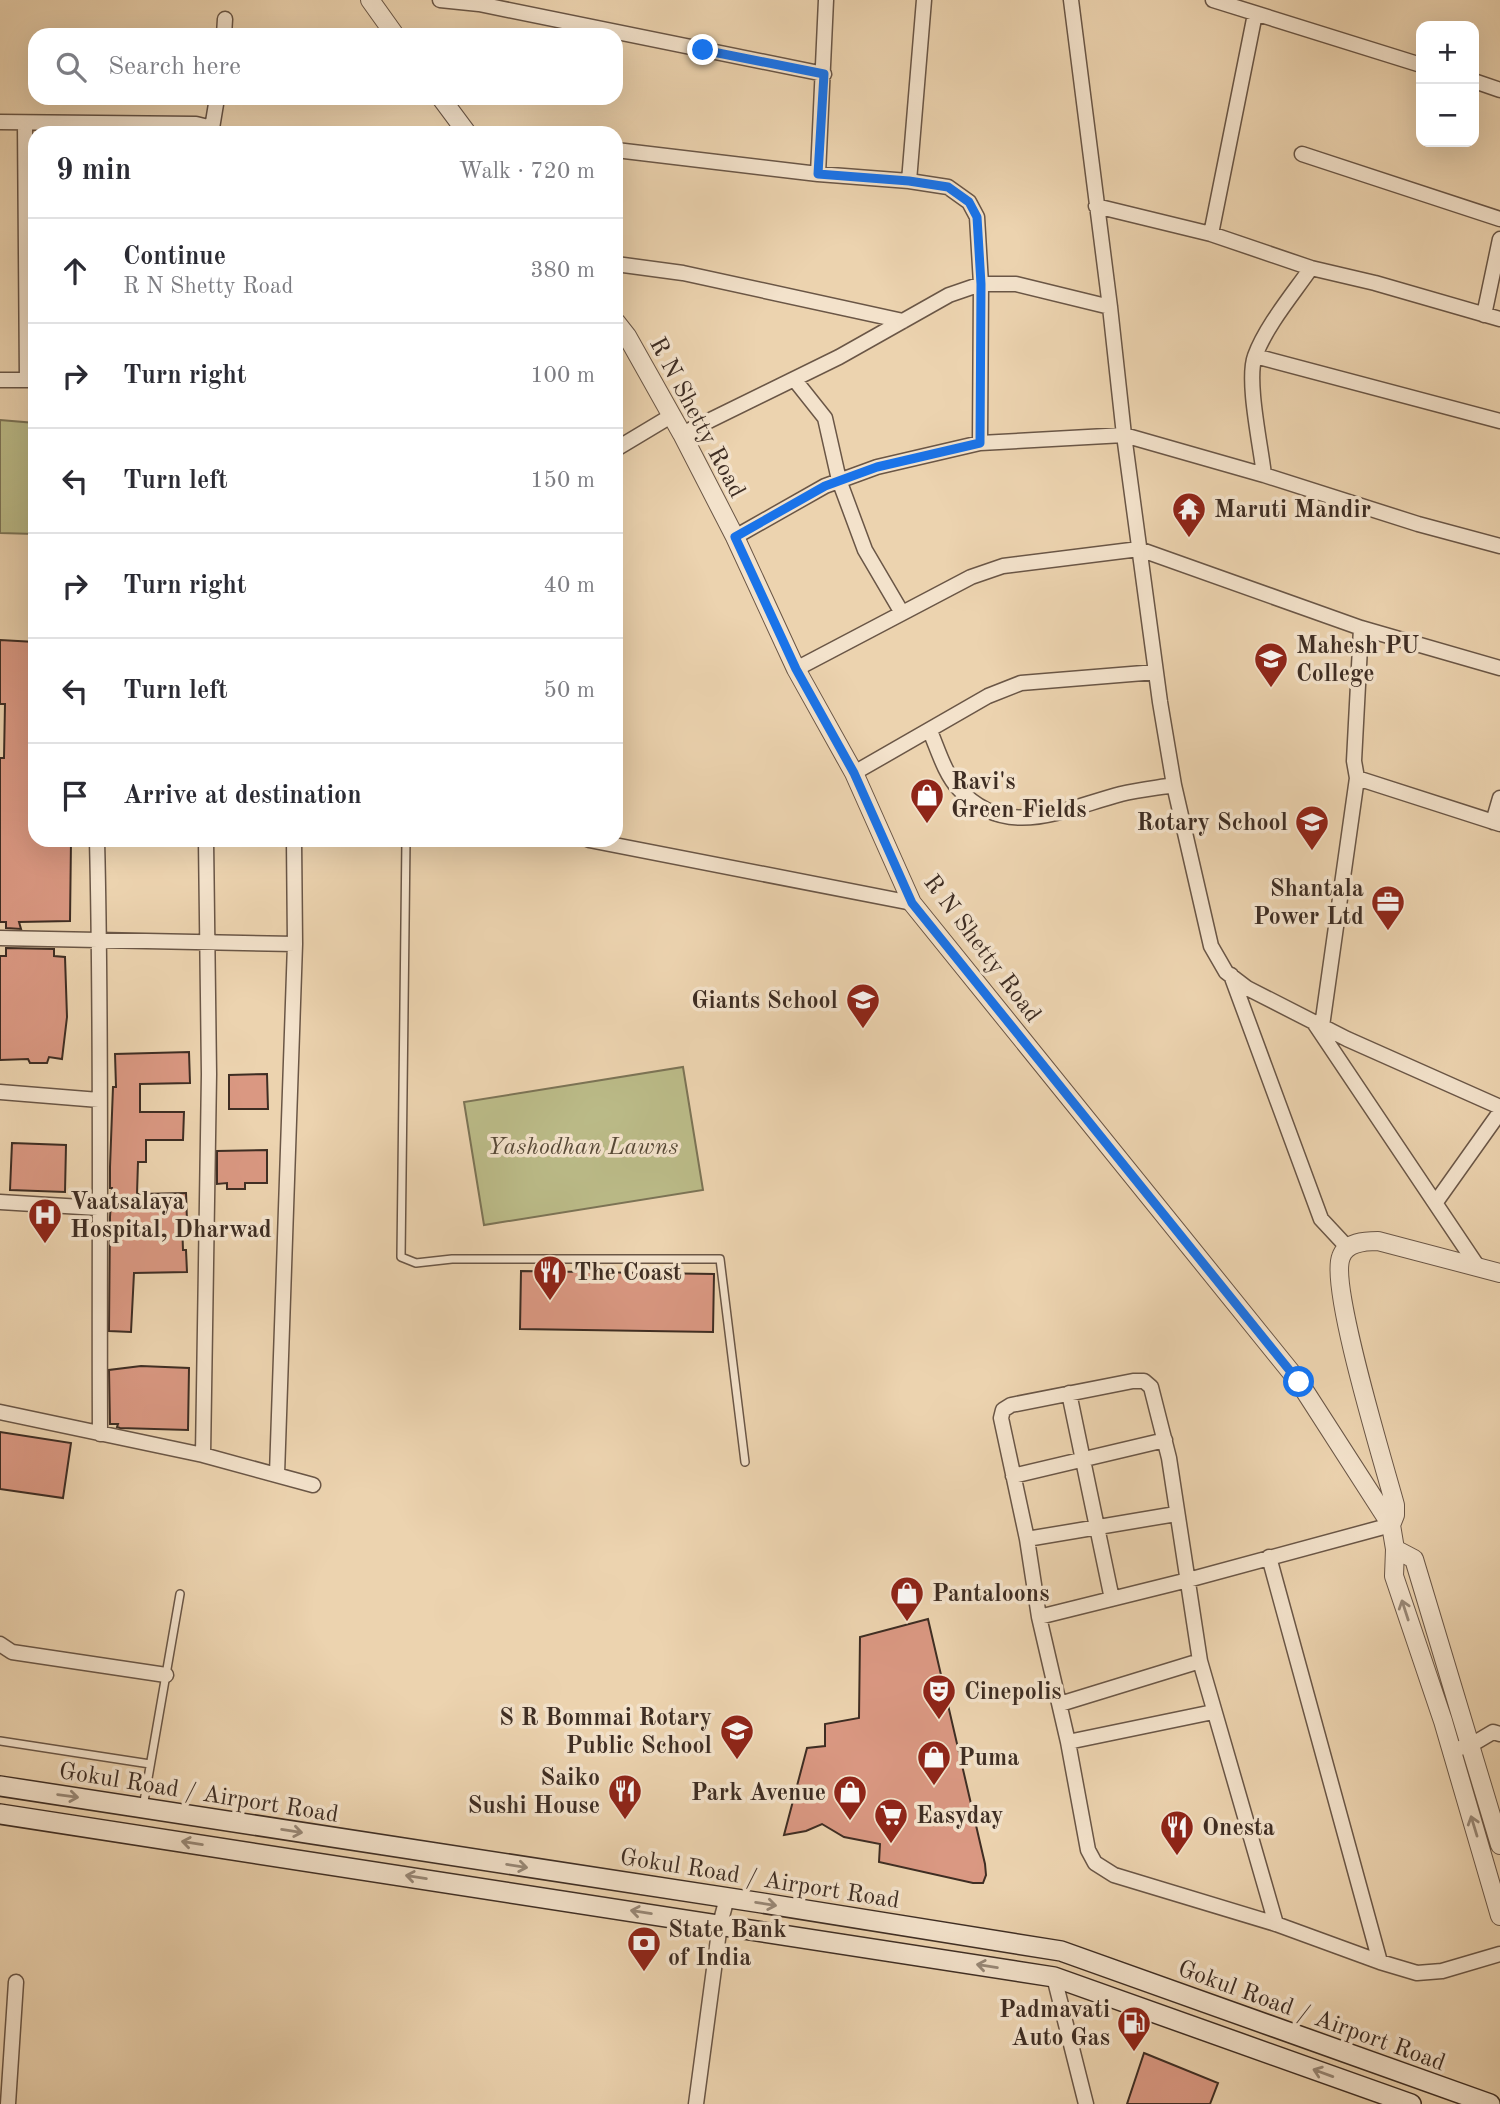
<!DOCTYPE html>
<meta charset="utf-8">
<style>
:root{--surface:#fff;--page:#f7f7f7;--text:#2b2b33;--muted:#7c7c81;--line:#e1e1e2}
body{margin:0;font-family:"Old Standard TT",serif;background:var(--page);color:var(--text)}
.controls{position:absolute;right:21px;top:21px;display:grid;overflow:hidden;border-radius:14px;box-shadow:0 7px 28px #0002}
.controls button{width:63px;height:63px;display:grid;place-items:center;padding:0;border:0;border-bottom:2px solid var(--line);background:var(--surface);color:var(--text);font:35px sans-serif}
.stop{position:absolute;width:21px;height:21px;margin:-16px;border:5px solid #1a73e8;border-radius:50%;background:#fff}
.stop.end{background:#1a73e8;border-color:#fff;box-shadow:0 2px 7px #0008}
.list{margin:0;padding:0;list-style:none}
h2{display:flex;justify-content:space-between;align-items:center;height:91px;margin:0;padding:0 28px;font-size:30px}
h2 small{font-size:23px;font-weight:400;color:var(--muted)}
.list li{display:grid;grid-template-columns:46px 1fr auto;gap:21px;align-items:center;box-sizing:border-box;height:105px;padding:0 28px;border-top:2px solid var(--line)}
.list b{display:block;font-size:26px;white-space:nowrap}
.list p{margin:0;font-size:23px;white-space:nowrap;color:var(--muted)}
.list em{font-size:23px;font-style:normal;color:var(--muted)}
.icon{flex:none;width:38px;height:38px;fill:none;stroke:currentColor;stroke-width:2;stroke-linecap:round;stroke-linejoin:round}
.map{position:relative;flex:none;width:1500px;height:2104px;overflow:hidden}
.search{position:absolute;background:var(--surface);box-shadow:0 7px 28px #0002;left:28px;top:28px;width:595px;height:77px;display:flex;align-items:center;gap:18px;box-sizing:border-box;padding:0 24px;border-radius:21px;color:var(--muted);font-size:26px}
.panel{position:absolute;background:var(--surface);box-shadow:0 7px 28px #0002;left:28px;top:126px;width:595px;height:721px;border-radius:21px}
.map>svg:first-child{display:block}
.green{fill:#bb8;stroke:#7c7456;stroke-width:2}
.building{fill:#da9882;stroke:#3e2d23;stroke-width:2}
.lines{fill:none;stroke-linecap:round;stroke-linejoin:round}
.service-casing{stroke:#6a5646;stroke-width:10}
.minor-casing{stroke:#6a5646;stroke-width:17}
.tertiary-casing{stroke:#6a5646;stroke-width:20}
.secondary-casing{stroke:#3e2d23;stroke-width:22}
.service{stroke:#f3e2cb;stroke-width:7}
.minor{stroke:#f3e2cb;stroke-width:14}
.tertiary{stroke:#f3e2cb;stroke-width:18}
.secondary{stroke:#f3e2cb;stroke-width:19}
.oneway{stroke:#988877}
.route{stroke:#1a73e8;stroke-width:9}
.labels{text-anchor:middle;stroke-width:7;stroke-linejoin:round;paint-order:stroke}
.street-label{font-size:24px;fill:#3e2d23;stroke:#f3e2cb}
.poi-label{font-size:24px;font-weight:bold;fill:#3e2d23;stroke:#f3e2cb;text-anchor:start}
.park-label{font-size:24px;font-style:italic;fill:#574937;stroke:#f3e2cb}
</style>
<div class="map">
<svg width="1500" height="2104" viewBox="0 0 1500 2104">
<rect width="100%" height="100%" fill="#ecd3af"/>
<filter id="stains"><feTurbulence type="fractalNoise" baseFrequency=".00286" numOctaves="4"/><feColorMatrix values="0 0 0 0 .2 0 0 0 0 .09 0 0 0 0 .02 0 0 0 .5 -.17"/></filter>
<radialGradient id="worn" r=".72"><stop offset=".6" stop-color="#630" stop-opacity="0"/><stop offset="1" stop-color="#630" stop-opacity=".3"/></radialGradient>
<path class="green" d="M0 420 35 423V534L0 533Z
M683 1067 703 1190 484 1225 464 1102Z"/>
<path class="building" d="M0 640 35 642V840H71L70 921 19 922 21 929 6 928V922H0V758H4L5 704H0Z
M6 948 54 949V956L65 957 67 1017 62 1059 49 1057 47 1063H30L28 1059 0 1060V956H6Z
M189 1052 190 1083 140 1084V1112H184L183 1140H146V1162H138L137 1194 186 1193 187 1221H182L183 1250H186L187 1272 134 1273 131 1332 109 1331 110 1217 112 1188H110V1167L113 1087H116L115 1054Z
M267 1074 268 1109H229V1075Z
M12 1143 66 1145 65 1192 10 1190Z
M267 1150V1183H245V1189H227V1183L217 1184V1151Z
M521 1271 714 1274 713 1332 520 1329Z
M141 1366 189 1368 188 1430 120 1428 117 1427 118 1424H110L109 1370Z
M0 1432 71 1443 63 1498 0 1489Z
M928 1619 985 1864 986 1875 983 1883H973L879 1862 880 1844 844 1837 822 1824 806 1831 784 1835 807 1748 825 1746V1724L859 1718 860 1637Z
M1144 2053 1218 2083 1210 2104H1127Z"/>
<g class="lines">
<g class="service-casing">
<path id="service" d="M406 840 401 1257 416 1263 452 1259H720L745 1462
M0 1741 150 1764
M143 1807 180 1594"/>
</g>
<g class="minor-casing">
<path id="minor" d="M440 0 479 4 824 74
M1071 0 1110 307 1124 435 1160 702 1174 785 1211 946 1226 972 1247 988 1347 1039 1500 1107
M1213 0 1421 65
M224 35 225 19
M1474 81 1500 90
M0 122 196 124 212 128 217 133
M25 124 27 380
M212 128 217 98
M616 150 818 174 909 181 948 187 969 202 977 217 981 284 980 443
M1302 154 1500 219
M818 174 826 0
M909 181 924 0
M1096 206 1211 234 1311 268 1375 283 1500 319
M1211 234 1255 14
M616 264 683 273 903 321
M1484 315 1500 239
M1255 356 1500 421
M794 379 825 418 839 480 865 550 902 613
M0 380H34
M682 434 839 357 949 295 981 284H1016L1110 307
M616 449 671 416
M1264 475C1261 447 1246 380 1255 356 1266 326 1293 294 1311 268
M735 537 825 486 877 467 980 443 1124 435 1264 475 1418 524 1500 546
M1361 628 1354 761 1357 778 1500 824
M796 669 971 577 1003 566 1139 549 1361 628 1500 668
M930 731C938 750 945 774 959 789 1006 841 1064 809 1121 794 1138 790 1156 788 1174 785
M854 773 988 696 1021 683 1156 672
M1493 822 1500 798
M97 840C102 1038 99 1236 100 1434
M589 840 912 903
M0 938 295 944
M1231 975 1321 1219 1348 1248
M1315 1024 1478 1267
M1322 1026 1357 778
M0 1092 99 1100
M0 1202 98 1208
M1436 1202 1500 1112
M1069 1393 1112 1599
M0 1412 203 1455 313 1485
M203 1455 209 1074 206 840
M277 1474 295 944 294 840
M1013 1476 1165 1440
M1027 1539 1176 1514
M1269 1557 1380 1962
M1039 1617 1188 1580 1391 1525
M0 1644 12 1652 166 1675
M1060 1704 1200 1661
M1068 1742 1213 1712
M1460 1748 1471 1745 1493 1732 1500 1734
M1276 1924 1200 1661 1169 1458 1151 1387 1144 1381H1133L1011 1405 1003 1410 1001 1418 1027 1539 1039 1617 1068 1742 1088 1850 1095 1863 1114 1875 1276 1924 1380 1962 1417 1973 1442 1971 1500 1954
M1054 1977 1086 2104
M8 2104 16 1982
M696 2104 720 1924 727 1898"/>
</g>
<g class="tertiary-casing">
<path id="tertiary" d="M370 0 395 35
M441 98 467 133
M616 322 627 336 682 434 735 537 796 669 854 773 912 903 1299 1382 1391 1525 1395 1549 1394 1576 1443 1721 1500 1916
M1391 1525 1395 1515V1505C1384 1464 1329 1286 1341 1257 1346 1242 1365 1241 1378 1241L1500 1273
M1395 1549 1414 1559 1500 1845"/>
</g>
<g class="secondary-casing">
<path id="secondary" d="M0 1786 762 1903 1061 1951 1490 2104
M0 1814 1054 1977 1411 2104"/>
</g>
<use href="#service" class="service"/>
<use href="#minor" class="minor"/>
<use href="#tertiary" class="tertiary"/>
<use href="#secondary" class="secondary"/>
</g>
<defs><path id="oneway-shaft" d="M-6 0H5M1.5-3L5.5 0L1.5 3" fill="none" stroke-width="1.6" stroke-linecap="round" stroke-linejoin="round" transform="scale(1.75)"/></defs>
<g class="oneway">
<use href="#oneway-shaft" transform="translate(1405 1610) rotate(-108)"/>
<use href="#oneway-shaft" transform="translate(68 1796) rotate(8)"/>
<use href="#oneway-shaft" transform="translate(1474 1826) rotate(-107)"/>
<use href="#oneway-shaft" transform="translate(292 1831) rotate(9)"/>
<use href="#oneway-shaft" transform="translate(192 1843) rotate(-171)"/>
<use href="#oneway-shaft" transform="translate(517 1866) rotate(9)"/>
<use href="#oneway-shaft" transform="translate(416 1877) rotate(-171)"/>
<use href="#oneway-shaft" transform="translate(766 1904) rotate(9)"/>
<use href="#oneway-shaft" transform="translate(641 1912) rotate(-171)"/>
<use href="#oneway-shaft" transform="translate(987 1966) rotate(-171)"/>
<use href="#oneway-shaft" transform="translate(1323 2073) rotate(-160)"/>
</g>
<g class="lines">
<path class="route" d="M703 50 824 74 818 174 909 181 948 187 969 202 977 217 981 284 980 443 877 467 825 486 735 537 796 669 854 773 912 903 1299 1382"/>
</g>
<defs>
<g id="temple-pin" transform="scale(1.75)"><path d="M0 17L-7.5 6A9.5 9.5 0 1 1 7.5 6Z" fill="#8f2418" stroke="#f3e2cb"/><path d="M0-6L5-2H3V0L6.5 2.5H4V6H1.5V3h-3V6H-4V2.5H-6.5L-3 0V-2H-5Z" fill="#fff"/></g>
<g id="university-pin" transform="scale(1.75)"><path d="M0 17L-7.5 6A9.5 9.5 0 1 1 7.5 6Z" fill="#8f2418" stroke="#f3e2cb"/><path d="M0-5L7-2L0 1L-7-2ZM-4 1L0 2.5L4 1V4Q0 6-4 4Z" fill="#fff"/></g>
<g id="shop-pin" transform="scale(1.75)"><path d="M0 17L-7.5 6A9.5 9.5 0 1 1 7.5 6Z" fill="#8f2418" stroke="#f3e2cb"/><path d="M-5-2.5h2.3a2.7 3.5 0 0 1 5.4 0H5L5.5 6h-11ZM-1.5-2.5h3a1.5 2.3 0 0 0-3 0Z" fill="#fff"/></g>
<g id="school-pin" transform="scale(1.75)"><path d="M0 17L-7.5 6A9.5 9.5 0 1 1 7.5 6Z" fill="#8f2418" stroke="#f3e2cb"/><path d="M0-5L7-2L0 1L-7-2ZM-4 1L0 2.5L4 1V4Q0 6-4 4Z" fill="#fff"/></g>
<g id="office-pin" transform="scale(1.75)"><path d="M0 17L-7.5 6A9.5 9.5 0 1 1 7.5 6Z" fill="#8f2418" stroke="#f3e2cb"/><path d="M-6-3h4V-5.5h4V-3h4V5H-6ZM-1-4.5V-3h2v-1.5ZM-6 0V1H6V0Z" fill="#fff"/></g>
<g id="hospital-pin" transform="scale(1.75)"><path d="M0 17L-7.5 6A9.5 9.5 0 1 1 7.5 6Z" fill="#8f2418" stroke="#f3e2cb"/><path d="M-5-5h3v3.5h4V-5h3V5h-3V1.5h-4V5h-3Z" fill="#fff"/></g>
<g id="restaurant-pin" transform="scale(1.75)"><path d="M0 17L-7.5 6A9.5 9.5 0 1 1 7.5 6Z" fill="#8f2418" stroke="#f3e2cb"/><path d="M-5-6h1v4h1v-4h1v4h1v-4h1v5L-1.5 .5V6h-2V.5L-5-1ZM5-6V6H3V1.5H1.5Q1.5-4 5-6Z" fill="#fff"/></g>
<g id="theatre-pin" transform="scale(1.75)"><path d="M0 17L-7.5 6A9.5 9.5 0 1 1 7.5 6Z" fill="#8f2418" stroke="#f3e2cb"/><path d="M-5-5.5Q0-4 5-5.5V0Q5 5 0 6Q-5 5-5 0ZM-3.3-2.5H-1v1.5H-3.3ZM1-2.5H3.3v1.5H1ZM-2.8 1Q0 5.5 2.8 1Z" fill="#fff"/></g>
<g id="supermarket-pin" transform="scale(1.75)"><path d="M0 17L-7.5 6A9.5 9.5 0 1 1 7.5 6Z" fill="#8f2418" stroke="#f3e2cb"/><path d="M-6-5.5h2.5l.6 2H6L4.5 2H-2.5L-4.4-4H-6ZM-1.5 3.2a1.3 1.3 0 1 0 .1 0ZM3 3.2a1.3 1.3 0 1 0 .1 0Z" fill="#fff"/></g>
<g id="bank-pin" transform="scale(1.75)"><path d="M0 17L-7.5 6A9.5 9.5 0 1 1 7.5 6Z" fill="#8f2418" stroke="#f3e2cb"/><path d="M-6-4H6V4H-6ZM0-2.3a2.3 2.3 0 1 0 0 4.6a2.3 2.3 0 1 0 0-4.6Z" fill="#fff"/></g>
<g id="fuel-pin" transform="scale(1.75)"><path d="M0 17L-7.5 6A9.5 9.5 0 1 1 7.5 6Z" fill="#8f2418" stroke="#f3e2cb"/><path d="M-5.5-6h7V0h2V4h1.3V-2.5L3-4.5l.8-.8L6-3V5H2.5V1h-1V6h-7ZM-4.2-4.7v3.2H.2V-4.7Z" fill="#fff"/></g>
</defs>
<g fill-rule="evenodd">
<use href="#temple-pin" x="1189" y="509"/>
<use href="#university-pin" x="1271" y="659"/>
<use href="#shop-pin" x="927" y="795"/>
<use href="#school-pin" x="1312" y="822"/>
<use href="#office-pin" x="1388" y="902"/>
<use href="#school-pin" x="863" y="1000"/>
<use href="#hospital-pin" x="45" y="1215"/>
<use href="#restaurant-pin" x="550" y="1272"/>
<use href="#shop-pin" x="907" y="1593"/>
<use href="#theatre-pin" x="939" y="1691"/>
<use href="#school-pin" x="737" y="1731"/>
<use href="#shop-pin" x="934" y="1757"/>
<use href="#restaurant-pin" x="625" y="1791"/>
<use href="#shop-pin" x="850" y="1792"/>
<use href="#supermarket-pin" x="891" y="1815"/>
<use href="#restaurant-pin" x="1177" y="1827"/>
<use href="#bank-pin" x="644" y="1943"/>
<use href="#fuel-pin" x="1134" y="2023"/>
</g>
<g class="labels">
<g class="street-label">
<text transform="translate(698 417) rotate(62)" y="8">R N Shetty Road</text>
<text transform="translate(983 948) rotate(53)" y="8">R N Shetty Road</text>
<text transform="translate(199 1792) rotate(9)" y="8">Gokul Road / Airport Road</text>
<text transform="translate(760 1878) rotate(9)" y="8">Gokul Road / Airport Road</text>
<text transform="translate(1312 2015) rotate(20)" y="8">Gokul Road / Airport Road</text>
</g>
<g class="poi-label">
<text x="1214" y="517">Maruti Mandir</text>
<text x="1296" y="653">Mahesh PU<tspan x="1296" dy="28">College</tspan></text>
<text x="951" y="789">Ravi's<tspan x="951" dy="28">Green Fields</tspan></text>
<text x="1288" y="830" text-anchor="end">Rotary School</text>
<text x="1364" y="896" text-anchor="end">Shantala<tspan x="1364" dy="28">Power Ltd</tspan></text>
<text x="838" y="1008" text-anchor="end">Giants School</text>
<text x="70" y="1209">Vaatsalaya<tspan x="70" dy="28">Hospital, Dharwad</tspan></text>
<text x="574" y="1280">The Coast</text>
<text x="932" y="1601">Pantaloons</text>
<text x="964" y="1699">Cinepolis</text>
<text x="712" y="1725" text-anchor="end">S R Bommai Rotary<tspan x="712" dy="28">Public School</tspan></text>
<text x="958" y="1765">Puma</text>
<text x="600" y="1785" text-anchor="end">Saiko<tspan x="600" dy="28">Sushi House</tspan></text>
<text x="826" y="1800" text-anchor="end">Park Avenue</text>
<text x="916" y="1823">Easyday</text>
<text x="1202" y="1835">Onesta</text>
<text x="668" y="1937">State Bank<tspan x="668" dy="28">of India</tspan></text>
<text x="1110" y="2017" text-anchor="end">Padmavati<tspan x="1110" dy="28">Auto Gas</tspan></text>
</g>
<g class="park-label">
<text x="583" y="1154">Yashodhan Lawns</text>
</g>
</g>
<rect width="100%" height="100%" filter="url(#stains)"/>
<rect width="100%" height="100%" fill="url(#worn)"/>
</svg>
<div class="controls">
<button>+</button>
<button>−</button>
</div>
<div class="stop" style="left:1299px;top:1382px"></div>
<div class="stop end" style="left:703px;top:50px"></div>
<div class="search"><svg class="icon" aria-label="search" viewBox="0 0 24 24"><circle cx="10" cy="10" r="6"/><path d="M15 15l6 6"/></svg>Search here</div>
<section class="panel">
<h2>9 min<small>Walk · 720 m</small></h2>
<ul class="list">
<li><svg class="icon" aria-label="ahead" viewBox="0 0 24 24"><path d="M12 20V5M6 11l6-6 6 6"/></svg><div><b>Continue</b><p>R N Shetty Road</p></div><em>380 m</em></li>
<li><svg class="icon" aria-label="right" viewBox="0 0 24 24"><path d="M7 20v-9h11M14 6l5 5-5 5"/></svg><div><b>Turn right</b></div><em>100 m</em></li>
<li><svg class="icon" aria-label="left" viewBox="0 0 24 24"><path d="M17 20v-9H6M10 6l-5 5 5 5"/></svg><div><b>Turn left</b></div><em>150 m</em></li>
<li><svg class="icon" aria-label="right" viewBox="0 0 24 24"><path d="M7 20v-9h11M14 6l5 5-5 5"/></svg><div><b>Turn right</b></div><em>40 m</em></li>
<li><svg class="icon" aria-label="left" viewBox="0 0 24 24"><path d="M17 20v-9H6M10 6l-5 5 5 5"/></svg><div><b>Turn left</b></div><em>50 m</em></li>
<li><svg class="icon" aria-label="arrive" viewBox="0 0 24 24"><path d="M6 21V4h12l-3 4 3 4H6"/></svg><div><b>Arrive at destination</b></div></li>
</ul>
</section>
</div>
